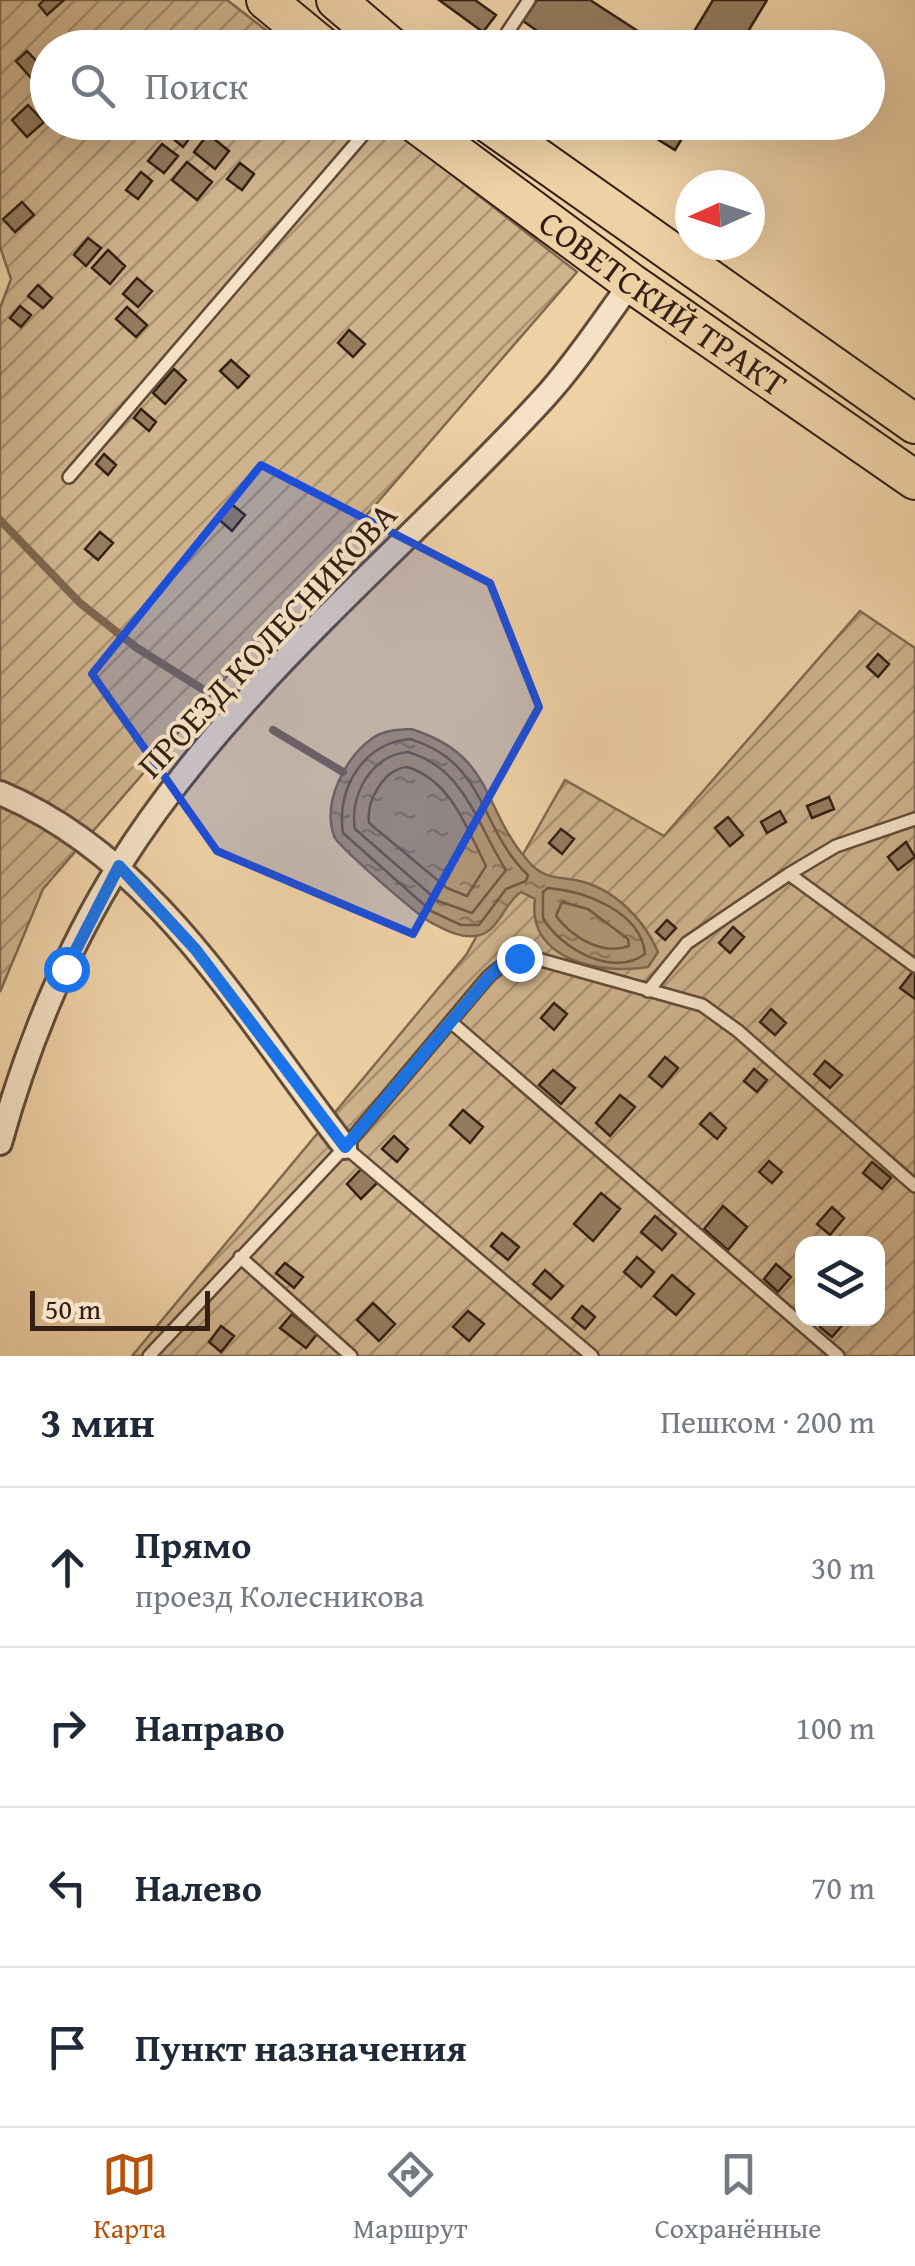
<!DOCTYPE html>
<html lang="ru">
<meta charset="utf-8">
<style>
:root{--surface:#fff;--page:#f2f2f3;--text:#1f2937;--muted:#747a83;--line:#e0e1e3;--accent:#b45309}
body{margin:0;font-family:"Gentium Book Plus",serif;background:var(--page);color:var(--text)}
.controls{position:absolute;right:30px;bottom:30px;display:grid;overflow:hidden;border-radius:20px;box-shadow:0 10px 40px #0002}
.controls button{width:90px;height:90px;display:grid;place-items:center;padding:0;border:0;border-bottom:2px solid var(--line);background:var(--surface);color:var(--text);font:50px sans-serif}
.compass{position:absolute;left:675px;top:170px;width:90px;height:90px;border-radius:50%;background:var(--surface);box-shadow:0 10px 40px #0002;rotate:267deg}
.scale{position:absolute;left:30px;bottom:25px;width:180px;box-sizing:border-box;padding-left:10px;border:5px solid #332013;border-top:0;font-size:28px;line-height:35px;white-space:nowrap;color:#332013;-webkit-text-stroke:8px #f5e1c5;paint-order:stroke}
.stop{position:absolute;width:30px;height:30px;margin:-22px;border:8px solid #1a73e8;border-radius:50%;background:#fff}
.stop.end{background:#1a73e8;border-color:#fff;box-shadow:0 2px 10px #0008}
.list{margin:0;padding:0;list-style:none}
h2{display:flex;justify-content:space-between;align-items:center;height:130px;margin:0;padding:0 40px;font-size:42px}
h2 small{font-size:32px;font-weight:400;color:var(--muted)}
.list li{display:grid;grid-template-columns:65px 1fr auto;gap:30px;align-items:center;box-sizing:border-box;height:160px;padding:0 40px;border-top:2px solid var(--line)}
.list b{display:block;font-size:38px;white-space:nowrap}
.list p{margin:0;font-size:32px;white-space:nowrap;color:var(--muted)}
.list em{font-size:32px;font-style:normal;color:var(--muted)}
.icon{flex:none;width:55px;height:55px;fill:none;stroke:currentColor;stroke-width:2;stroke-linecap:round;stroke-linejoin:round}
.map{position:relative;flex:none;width:915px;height:1356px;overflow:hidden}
.search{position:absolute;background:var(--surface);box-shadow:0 10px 40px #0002;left:30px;right:30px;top:30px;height:110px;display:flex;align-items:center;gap:25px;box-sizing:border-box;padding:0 35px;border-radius:55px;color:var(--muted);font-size:38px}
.sheet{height:770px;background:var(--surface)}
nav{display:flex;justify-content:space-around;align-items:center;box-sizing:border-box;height:140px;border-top:2px solid var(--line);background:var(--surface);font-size:28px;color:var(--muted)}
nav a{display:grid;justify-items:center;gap:5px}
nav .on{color:var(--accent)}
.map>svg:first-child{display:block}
.garden{fill:url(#garden-furrows);stroke:#816a50;stroke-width:2.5;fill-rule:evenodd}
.water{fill:url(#water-ripples);stroke:#7d664d;stroke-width:2.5}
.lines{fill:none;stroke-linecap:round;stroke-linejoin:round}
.shore{stroke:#715a44;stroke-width:2.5}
.stream{stroke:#7d664d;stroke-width:8}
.building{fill:#957c5f;stroke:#332013;stroke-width:2.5}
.service-casing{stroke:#624c38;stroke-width:16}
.minor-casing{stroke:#624c38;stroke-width:28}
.trunk-casing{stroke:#332013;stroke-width:42}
.service{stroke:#f5e1c5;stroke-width:11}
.minor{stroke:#f5e1c5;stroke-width:22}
.trunk{stroke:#efd1a6;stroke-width:38}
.route{stroke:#1a73e8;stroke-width:12}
.marked{fill:#1d4ed8;fill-opacity:0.2;stroke:#1d4ed8;stroke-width:8;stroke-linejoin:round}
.labels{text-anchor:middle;stroke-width:8;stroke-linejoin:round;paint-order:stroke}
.street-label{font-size:35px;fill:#332013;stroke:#f5e1c5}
</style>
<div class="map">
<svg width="915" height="1356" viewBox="0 0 915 1356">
<defs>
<pattern id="garden-furrows" width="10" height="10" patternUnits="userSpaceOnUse" patternTransform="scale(2.5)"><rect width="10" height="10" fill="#cfb38d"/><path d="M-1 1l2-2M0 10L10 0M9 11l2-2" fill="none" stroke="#a99172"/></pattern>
<pattern id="water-ripples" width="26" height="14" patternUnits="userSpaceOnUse" patternTransform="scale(2.5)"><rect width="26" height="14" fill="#af9574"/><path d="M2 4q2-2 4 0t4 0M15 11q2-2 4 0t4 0" fill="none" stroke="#8f795e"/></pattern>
</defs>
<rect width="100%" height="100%" fill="#efd1a6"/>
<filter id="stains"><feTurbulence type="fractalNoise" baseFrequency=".002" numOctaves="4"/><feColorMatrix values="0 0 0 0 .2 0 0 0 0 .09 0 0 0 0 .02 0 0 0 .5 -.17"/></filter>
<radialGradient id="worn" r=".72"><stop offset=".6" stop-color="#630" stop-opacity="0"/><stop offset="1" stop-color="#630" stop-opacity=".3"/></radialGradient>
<path class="garden" d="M0 0H227L288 47 48 48V122L385 123 577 272 43 889 0 992V308L11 279 0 247Z
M860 611 915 648V1356H132L466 955 565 780 664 836ZM802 1244H878V1318H802Z"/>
<path class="water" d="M411 729C495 755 481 808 528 861 542 878 556 877 575 880 613 887 644 919 658 952L648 967C603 975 526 961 535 899L521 892C505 902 499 930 480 935 463 940 445 930 430 922 418 915 337 846 334 836 322 802 345 757 374 737 385 730 398 730 411 729Z"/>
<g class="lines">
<path class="shore" d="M410 739C487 762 479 829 528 875L526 881 506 889 479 925H461L431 911 343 833C336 789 363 743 410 739Z
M408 752C465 768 477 825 506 870L472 913 438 901 355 829C349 795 372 755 408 752Z
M407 767C451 780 467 829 486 866L467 896 447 888 369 823C366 801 384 769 407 767Z
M548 888C584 891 641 911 645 954 613 978 561 949 543 918V892Z
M562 902 588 909 628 939 629 946C602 956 572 937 556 916Z"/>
<path class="stream" d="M0 520 80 603 137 648 204 690
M273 730 343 772"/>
</g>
<path class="building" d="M44 0H64L47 15 39 5Z
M439 0H475L496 15 483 32Z
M537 0H590L664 48H535L543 35 523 21Z
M713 0H767L738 48H684Z
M27 51 42 67 31 78 16 61Z
M28 105 44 122 27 137 12 120Z
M183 122 195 131 183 147 171 137Z
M638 122H692L675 150 636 126Z
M208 134 229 151 215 169 194 152Z
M162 144 178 156 164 173 148 161Z
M187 162 212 182 197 200 172 180Z
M240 163 254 174 242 190 227 179Z
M141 172 152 181 138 199 126 190Z
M22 202 34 215 15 232 3 219Z
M88 238 101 248 86 266 74 255Z
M108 250 125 266 110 284 92 268Z
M137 278 152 291 138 307 123 294Z
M38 285 52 298 43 308 28 296Z
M20 306 31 315 21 327 10 318Z
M127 307 147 325 136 337 116 319Z
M349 330 365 344 353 357 338 343Z
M231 360 249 376 238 388 220 371Z
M174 369 186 380 165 404 153 393Z
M141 409 156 422 149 431 134 418Z
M104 454 116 465 108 475 96 464Z
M229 502 245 515 232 531 216 517Z
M100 532 113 543 98 560 85 549Z
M878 654 889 664 878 677 867 667Z
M829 797 834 809 812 818 807 806Z
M780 811 786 822 767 833 761 822Z
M728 817 743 835 730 846 715 828Z
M561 829 574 839 562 854 549 843Z
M906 842 915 857 898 870 888 857Z
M667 920 676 928 665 940 656 932Z
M733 927 744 937 730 953 719 943Z
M914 970H915V999L900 988Z
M554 1003 567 1014 554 1030 541 1018Z
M771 1009 786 1023 775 1035 760 1022Z
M665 1057 678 1068 662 1087 649 1076Z
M825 1061 842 1075 830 1088 814 1074Z
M754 1069 767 1080 757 1092 744 1081Z
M553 1070 575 1088 561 1104 539 1085Z
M620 1095 635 1107 610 1136 596 1123Z
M463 1110 483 1127 470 1143 450 1125Z
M710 1113 726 1128 717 1139 700 1124Z
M394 1136 408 1149 397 1162 382 1149Z
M769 1161 782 1172 772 1183 759 1172Z
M872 1162 891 1178 882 1189 863 1173Z
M363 1167 378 1182 361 1199 347 1184Z
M601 1193 620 1209 593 1241 574 1224Z
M723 1206 747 1227 728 1250 704 1229Z
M832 1207 844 1218 830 1235 817 1224Z
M655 1216 676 1234 662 1250 641 1232Z
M502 1233 519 1247 508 1260 491 1246Z
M637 1257 654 1272 641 1287 624 1272Z
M285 1263 303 1277 294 1288 276 1273Z
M776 1264 791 1277 778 1292 764 1279Z
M545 1270 563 1286 551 1299 533 1284Z
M672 1275 694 1294 676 1315 654 1296Z
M373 1303 395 1324 379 1341 357 1320Z
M582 1306 595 1317 585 1329 572 1318Z
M468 1311 484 1324 469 1341 453 1327Z
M292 1314 317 1334 306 1348 280 1328Z
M827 1318 846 1321 832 1337 820 1327Z
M221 1326 234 1336 221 1352 209 1342Z"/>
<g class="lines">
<g class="service-casing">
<path id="service" d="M497 48 529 0
M69 477 374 122
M789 874 836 846 915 819
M648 991 687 943 789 874 915 966
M452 1023 838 1356
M345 1147 592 1356
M240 1257 351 1356
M149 1356 345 1147 488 977C503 963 513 958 534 958L702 1005 738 1031 915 1186"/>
</g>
<g class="minor-casing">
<path id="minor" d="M0 793C156 858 245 1019 345 1147
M0 1143C26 1049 66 950 119 866 231 687 403 552 544 398 576 363 603 321 631 283"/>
</g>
<g class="trunk-casing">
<g id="trunk">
<path d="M266 0 324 48"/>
<path d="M336 0 392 48"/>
<path id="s1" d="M414 122 631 283 915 480"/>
<path d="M487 122 915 424"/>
</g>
</g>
<use href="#service" class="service"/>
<use href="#minor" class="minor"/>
<use href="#trunk" class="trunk"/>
</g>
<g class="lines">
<path class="route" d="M66 969 119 866 196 950 345 1147 488 978 500 966 519 958"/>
</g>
<path class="marked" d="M261 465 490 583 539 707 413 934 217 851 92 674Z"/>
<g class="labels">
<g class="street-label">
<text dy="12" stroke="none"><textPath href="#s1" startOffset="308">СОВЕТСКИЙ ТРАКТ</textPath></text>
<text transform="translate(267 640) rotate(-47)" y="12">ПРОЕЗД КОЛЕСНИКОВА</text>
</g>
</g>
<rect width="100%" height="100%" filter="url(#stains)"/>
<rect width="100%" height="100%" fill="url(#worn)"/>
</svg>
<div class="controls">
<button><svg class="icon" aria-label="layers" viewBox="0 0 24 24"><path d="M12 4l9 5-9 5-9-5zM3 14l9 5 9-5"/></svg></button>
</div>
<svg class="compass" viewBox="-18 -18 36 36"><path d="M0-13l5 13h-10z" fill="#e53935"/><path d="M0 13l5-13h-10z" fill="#747a83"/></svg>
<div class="scale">50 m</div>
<div class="stop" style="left:66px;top:969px"></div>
<div class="stop end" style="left:519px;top:958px"></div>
<div class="search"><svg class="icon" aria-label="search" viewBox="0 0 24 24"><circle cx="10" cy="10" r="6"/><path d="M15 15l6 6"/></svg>Поиск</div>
</div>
<section class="sheet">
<h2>3 мин<small>Пешком · 200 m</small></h2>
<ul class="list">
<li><svg class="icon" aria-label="ahead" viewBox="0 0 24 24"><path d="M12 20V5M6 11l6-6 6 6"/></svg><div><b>Прямо</b><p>проезд Колесникова</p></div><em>30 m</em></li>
<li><svg class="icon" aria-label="right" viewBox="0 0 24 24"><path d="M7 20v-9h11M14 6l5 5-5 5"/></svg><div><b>Направо</b></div><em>100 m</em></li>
<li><svg class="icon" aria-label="left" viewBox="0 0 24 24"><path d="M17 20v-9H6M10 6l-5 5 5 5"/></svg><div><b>Налево</b></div><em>70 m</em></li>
<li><svg class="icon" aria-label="arrive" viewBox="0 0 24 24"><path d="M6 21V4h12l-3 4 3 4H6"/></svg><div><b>Пункт назначения</b></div></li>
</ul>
</section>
<nav>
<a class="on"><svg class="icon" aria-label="map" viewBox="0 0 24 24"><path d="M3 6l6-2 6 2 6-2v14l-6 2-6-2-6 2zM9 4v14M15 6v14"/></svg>Карта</a>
<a><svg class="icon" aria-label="directions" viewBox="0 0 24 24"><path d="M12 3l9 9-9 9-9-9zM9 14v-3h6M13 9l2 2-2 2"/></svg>Маршрут</a>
<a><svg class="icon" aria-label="saved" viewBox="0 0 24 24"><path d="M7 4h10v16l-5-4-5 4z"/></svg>Сохранённые</a>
</nav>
